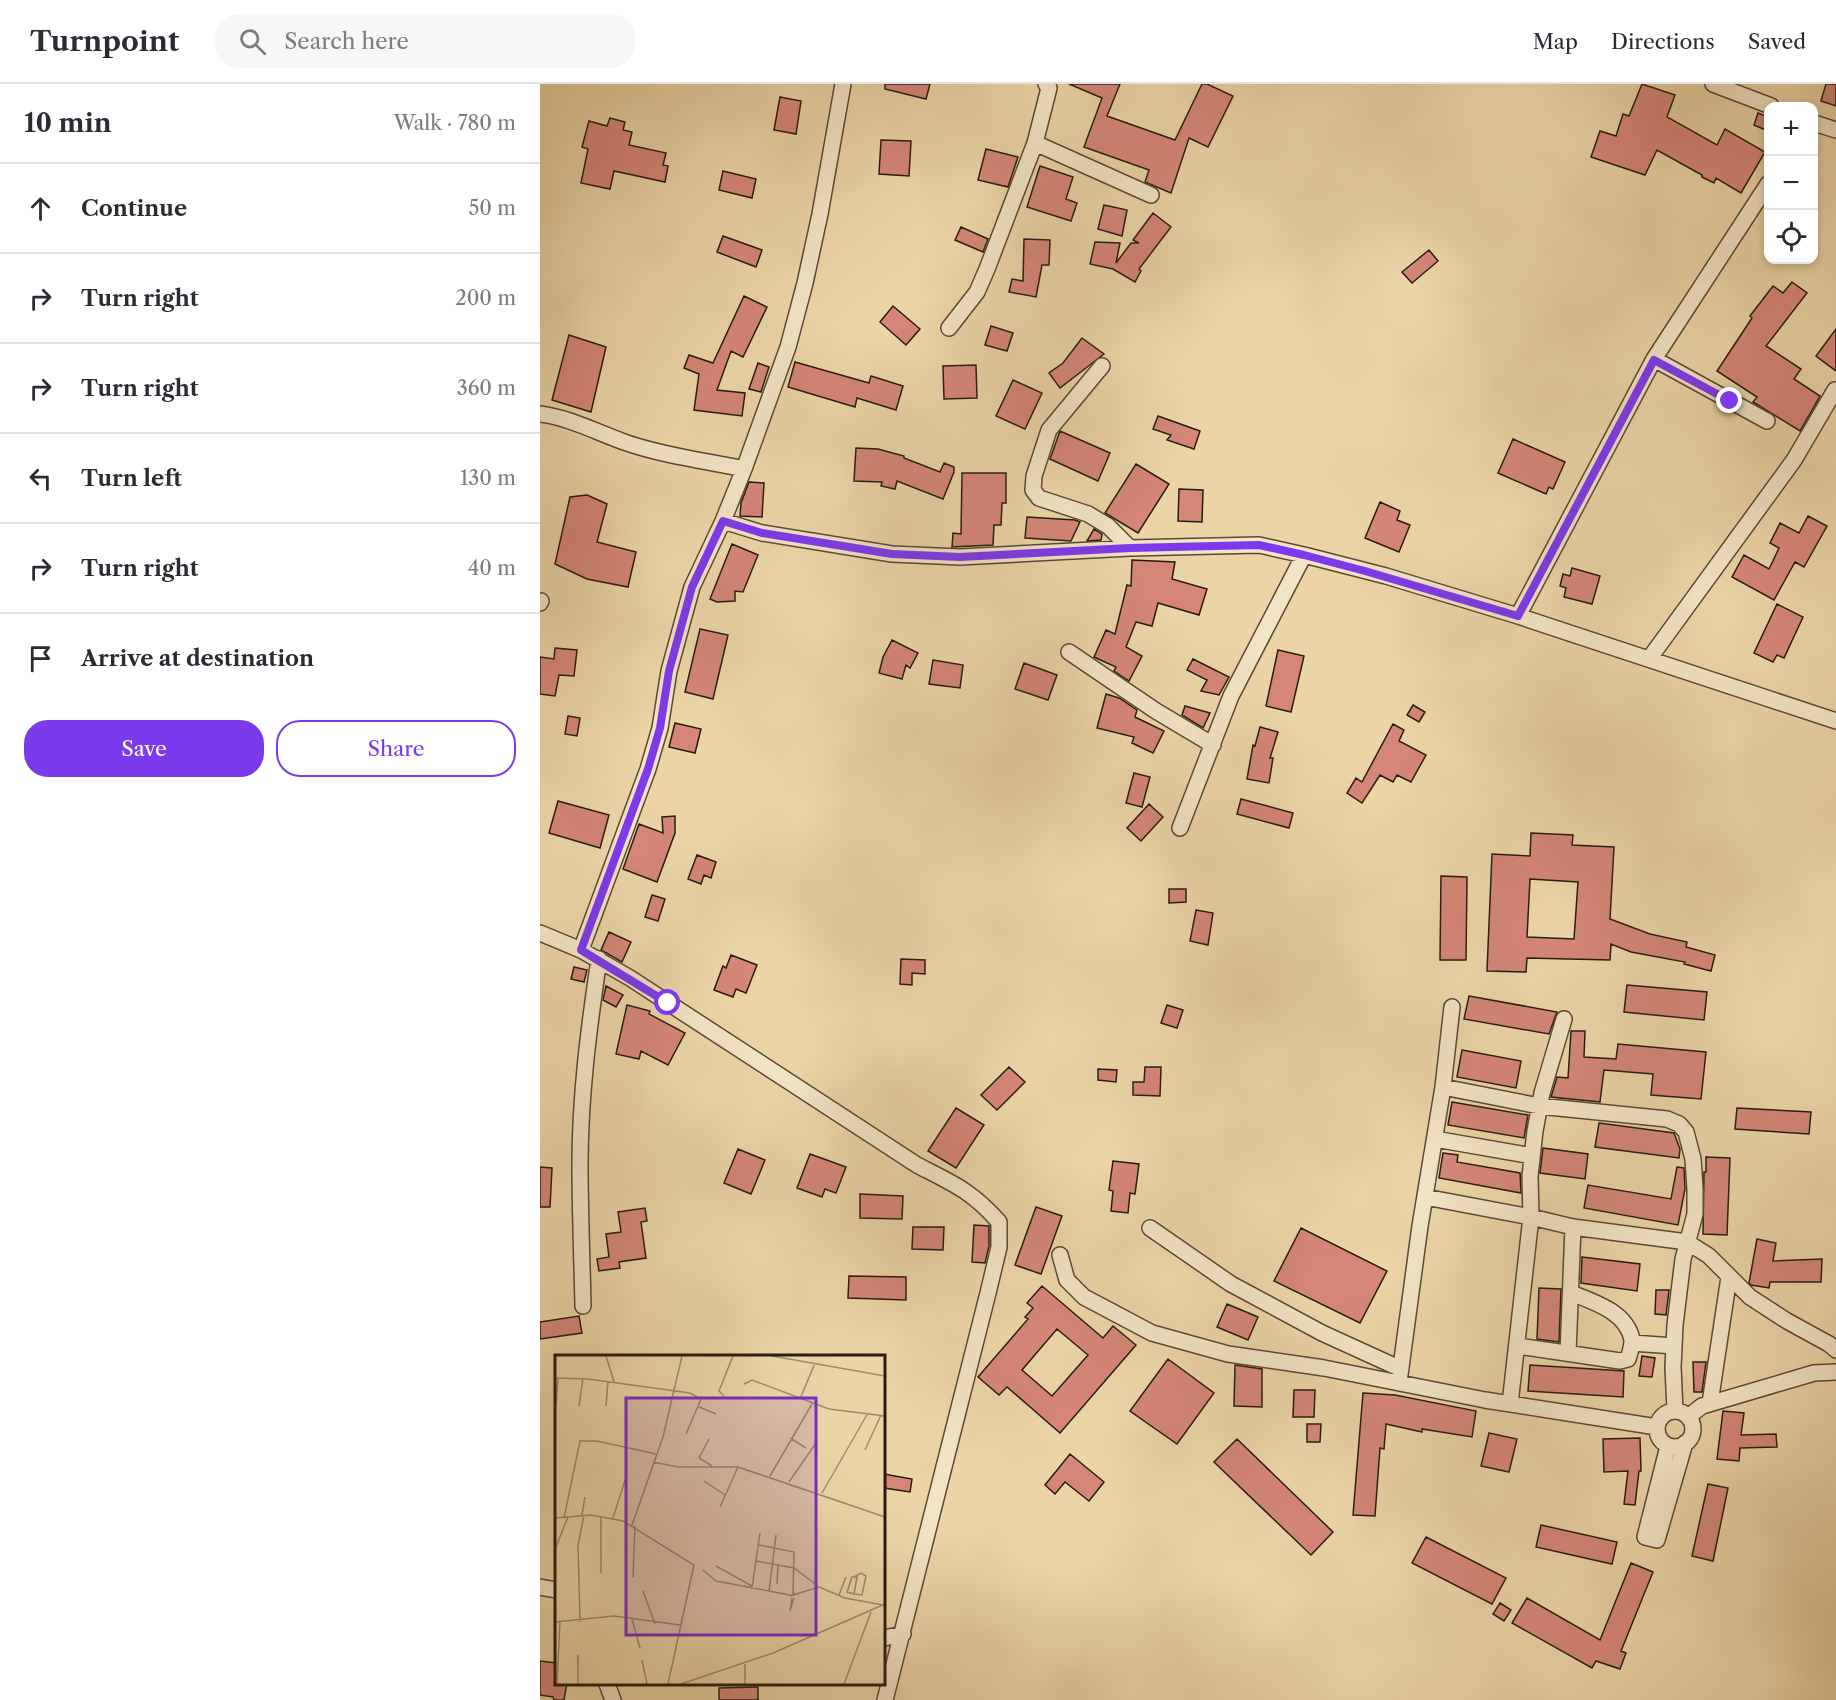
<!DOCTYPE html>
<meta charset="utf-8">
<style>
:root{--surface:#fff;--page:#f7f7f7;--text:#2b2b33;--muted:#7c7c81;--line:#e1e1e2;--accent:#7c3aed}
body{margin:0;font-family:"Libre Caslon Text",serif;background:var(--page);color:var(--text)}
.controls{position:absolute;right:18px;top:18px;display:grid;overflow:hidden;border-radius:12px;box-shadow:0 3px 9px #0003}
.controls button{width:54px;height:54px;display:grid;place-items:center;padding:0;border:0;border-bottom:2px solid var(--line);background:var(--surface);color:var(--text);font:30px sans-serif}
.stop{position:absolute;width:18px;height:18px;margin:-14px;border:4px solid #7c3aed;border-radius:50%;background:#fff}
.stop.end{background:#7c3aed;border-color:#fff;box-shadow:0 2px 6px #0008}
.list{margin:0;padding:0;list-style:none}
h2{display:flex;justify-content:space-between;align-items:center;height:78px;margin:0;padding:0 24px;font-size:26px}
h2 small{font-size:20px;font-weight:400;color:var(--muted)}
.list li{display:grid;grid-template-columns:39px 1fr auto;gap:18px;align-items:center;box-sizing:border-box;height:90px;padding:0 24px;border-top:2px solid var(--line)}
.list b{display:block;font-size:22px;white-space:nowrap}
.list em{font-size:20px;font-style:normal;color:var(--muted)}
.actions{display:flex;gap:12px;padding:18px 24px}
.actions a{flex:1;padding:14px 0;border:2px solid var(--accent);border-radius:24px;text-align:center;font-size:21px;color:var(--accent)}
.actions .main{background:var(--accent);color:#fff}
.icon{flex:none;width:33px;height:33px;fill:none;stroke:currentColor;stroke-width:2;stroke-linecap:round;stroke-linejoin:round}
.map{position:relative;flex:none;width:1296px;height:1616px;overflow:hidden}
header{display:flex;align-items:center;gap:36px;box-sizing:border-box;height:84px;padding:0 30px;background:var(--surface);border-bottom:2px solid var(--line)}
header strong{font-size:28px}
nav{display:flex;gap:33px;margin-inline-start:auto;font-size:21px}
.search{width:420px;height:54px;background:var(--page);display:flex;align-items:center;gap:15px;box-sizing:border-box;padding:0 21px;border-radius:24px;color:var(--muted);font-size:22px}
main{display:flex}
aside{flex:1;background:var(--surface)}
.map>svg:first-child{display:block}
.building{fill:#d58679;stroke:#281c11;stroke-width:1.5;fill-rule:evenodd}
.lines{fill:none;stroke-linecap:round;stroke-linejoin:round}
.minor-casing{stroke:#594a36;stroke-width:18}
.minor{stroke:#f2e4c6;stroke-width:15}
.route{stroke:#7c3aed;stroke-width:8}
.inset-road{fill:none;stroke:#9d8b6b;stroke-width:1.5}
.view{fill:#7b2cbf;fill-opacity:0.15;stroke:#7b2cbf;stroke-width:3}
.inset-edge{fill:none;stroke:#281c11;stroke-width:3}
</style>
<header>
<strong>Turnpoint</strong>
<div class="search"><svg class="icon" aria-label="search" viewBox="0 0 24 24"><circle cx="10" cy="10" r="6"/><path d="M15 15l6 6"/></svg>Search here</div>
<nav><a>Map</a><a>Directions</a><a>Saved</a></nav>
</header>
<main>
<aside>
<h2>10 min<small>Walk · 780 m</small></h2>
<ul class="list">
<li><svg class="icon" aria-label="ahead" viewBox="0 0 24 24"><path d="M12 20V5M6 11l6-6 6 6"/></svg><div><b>Continue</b></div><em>50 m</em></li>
<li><svg class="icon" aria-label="right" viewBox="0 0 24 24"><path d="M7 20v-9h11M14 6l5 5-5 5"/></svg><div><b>Turn right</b></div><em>200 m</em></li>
<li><svg class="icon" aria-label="right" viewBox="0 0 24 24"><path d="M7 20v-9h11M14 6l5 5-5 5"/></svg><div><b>Turn right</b></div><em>360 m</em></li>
<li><svg class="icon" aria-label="left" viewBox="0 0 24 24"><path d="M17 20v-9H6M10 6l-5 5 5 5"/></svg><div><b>Turn left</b></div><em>130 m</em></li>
<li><svg class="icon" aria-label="right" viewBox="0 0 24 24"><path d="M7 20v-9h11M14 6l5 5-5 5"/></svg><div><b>Turn right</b></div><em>40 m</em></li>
<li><svg class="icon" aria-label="arrive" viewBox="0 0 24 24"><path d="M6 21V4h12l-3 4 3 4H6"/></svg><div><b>Arrive at destination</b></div></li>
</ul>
<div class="actions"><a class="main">Save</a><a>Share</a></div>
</aside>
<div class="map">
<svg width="1296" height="1616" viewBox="0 0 1296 1616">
<rect width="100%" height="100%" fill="#ebd5a7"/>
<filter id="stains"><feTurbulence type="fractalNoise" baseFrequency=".00333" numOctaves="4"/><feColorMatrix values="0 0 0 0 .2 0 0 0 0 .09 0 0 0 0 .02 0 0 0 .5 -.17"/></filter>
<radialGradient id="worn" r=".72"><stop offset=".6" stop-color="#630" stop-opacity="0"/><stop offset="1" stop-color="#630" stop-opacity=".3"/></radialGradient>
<path class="building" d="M345 0H390L386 15 345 5Z
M529 0H580L567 32 635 56 662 0H667L693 12 668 63 649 54 631 109 605 98 609 86 544 63 562 14Z
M1102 0 1135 11 1127 33 1177 61 1185 45 1225 68 1201 109 1176 94 1174 99 1162 93V91L1117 66 1105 91 1051 73 1060 47 1076 52 1083 30 1089 32Z
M1286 0H1296V22L1281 17Z
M240 13 261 17 256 50 234 46Z
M1218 29 1228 33V47L1214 41Z
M70 34 85 38 83 46 92 48 89 61 126 69 123 81 128 82 125 98 74 87 70 105 41 99 48 65 42 63 49 37 67 42Z
M341 56 371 57 369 92 339 90Z
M446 65 478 73 468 103 438 96Z
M500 82 533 93 526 115 537 119 531 137 487 123Z
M183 87 216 95 212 114 179 106Z
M564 121 587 126 582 152 558 145Z
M613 129 631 143 599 185 601 187 595 198 573 185 550 180 555 158 580 159 576 179 591 159H599L593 156Z
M421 143 448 155 443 168 415 156Z
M183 152 222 166 216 183 177 168Z
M484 155 510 156 509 181H502L496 213 469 208 472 195 483 197Z
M889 166 898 177 872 199 862 188Z
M1252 198 1267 209 1226 262 1261 285 1254 295 1280 312 1260 347 1213 318 1217 313 1177 287 1212 234 1210 232 1233 202 1243 209Z
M204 212 227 223 203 273 191 267 177 306 205 309 202 332 154 326 159 290 144 284 149 271 173 279Z
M353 222 380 245 366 261 340 238Z
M451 242 473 249 467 267 445 261Z
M1296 245V287L1276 272Z
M29 251 66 263 51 328 12 316Z
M542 254 564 270 520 304 509 289 523 279Z
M255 278 329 299 331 292 363 302 356 326 317 314 315 323 248 303Z
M218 279 229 283 221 308 209 305Z
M436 281 437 314 404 315 403 282Z
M473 296 502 309 485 345 456 332Z
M618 332 660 347 654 365 627 356 631 351 613 345Z
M520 347 570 369 558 397 510 375Z
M973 355 1025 378 1013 405 1009 403 1006 410 958 389Z
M316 364 338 365 364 372V374L400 388 404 379 414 383V388L403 415 357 397 355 405 341 402 342 398 314 397Z
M596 380 629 400 598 449 565 429Z
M422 389H466V419H462L461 441H454L453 461 412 463 413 449 421 450Z
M209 398 224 399 222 433 200 432 201 419Z
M639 405 663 406 662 438 638 437Z
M47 411 67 420 57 458 96 468 88 503 47 495 15 480 30 413Z
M840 418 860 427 857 436 870 441 859 468 825 454Z
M1268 432 1287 442 1264 483 1255 478 1234 516 1192 493 1204 471 1229 485 1239 464 1230 459 1240 439 1259 449Z
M487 433 535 436 540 438 531 457 485 454Z
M554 445 562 450 561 456 547 457Z
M192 460 218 471 203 508 195 507V517L177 518 170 515Z
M592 476 635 478 632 495 667 505 659 531 618 519 612 542 596 538 586 563 602 572 589 597 574 587 576 583 554 573 566 546 575 550 587 501 591 502Z
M1032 484 1060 492 1052 520 1024 513 1026 504 1020 502 1023 490 1030 492Z
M1237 520 1263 533 1244 574 1237 571 1233 578 1214 569Z
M160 545 188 551 173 615 145 608Z
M352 556 378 569 370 584 366 581 362 595 339 589 343 573Z
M15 564 37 566 34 592 19 591 15 612 0 610V573L14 575Z
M738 566 764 572 751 628 726 622Z
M653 575 689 593 679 611 661 607 667 596 647 586Z
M393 576 423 581 420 604 389 600Z
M484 579 517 591 508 616 475 605Z
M566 610 579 614 597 626 595 633 624 647 613 669 592 659 594 653 557 644Z
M873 621 885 628 879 638 867 631Z
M645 622 670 629 663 644 642 631Z
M28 632 40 634 37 652 25 650Z
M135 639 161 645 155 669 129 663Z
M853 640 864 646 859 657 886 671 871 698 857 691 853 698 840 691 822 719 807 709 816 694 822 698Z
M720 643 738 648 730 674H733L729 699 707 695 713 661 715 662Z
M594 689 610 693 602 723 586 719Z
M701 715 753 729 749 744 697 730Z
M18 717 69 731 60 764 9 749Z
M609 720 623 733 601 757 587 744Z
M135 732V749L117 798 83 785 99 740 123 749 122 733Z
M991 749 1033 751 1032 761 1074 763 1070 835 1110 850 1147 858 1146 863 1175 871 1171 887 1144 880 1145 878 1091 868 1071 860 1070 876 987 874 986 888 947 887 952 770 990 772ZM990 795 1038 798 1034 855 987 853Z
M157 771 176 778 171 794 164 791 161 800 148 795Z
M901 792 927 793 926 876H900Z
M629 805H646V818L629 819Z
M112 811 125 815 118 837 105 833Z
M656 826 673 829 668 861 650 857Z
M69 848 91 858 82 878 61 866Z
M191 871 217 881 206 909 196 905 193 913 174 906 183 882 186 884Z
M361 875 385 876V890L372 889V901L360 900Z
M34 883 47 886 44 898 31 895Z
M1087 901 1167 908 1164 936 1084 928Z
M66 902 83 911 76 923 63 916Z
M929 912 1017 928 1009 950 924 935Z
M87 921 110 927 109 930 145 949 128 981 101 967 99 975 76 970Z
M627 921 643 926 637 944 621 939Z
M1031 947H1045L1044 973 1076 975 1078 960 1166 968 1161 1015 1111 1011 1113 990 1064 986 1060 1018 1011 1013 1017 993 1028 994Z
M922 966 981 977 976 1004 917 993Z
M469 983 485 998 457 1026 441 1011Z
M605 983H621L620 1012 593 1011V998H604Z
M558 985 577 986 576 998 558 996Z
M912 1018 988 1031 984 1054 908 1041Z
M416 1024 444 1041 416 1084 388 1067Z
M1197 1024 1271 1028 1269 1050 1195 1045Z
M1059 1039 1134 1049 1140 1065 1139 1074 1055 1063Z
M1003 1064 1048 1070 1045 1095 1000 1089Z
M198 1065 225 1076 211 1110 184 1099Z
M903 1069 918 1071 917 1078 980 1089 981 1109 899 1094Z
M270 1070 306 1083 296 1109 285 1105 282 1113 257 1104Z
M1166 1073 1190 1074 1187 1151 1163 1150 1164 1088H1166Z
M573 1077 599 1080 595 1110 590 1109 588 1129 571 1127 573 1107 569 1106Z
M0 1083 12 1084 10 1123H0Z
M1137 1083 1144 1084 1145 1105 1138 1141 1044 1124 1048 1101 1131 1115Z
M320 1110 363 1112 362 1135 320 1134Z
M496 1123 522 1132 501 1190 475 1181Z
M105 1124 107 1137 101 1138 106 1174 79 1178 80 1184 59 1187 57 1175 69 1173 66 1150 81 1148 78 1128Z
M434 1141 449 1142V1162L445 1179 432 1178Z
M373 1143H404L403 1166 372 1165Z
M761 1144 847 1187 820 1239 734 1197Z
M1217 1155 1236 1159 1233 1177 1282 1175 1281 1198H1230L1229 1204 1211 1201 1209 1199Z
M1042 1173 1100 1180 1097 1207 1041 1199Z
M309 1192 366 1193V1216L308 1214Z
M502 1202 563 1254 573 1242 596 1261 520 1349 467 1303 459 1311 438 1293 488 1235 485 1233 493 1224 487 1219ZM517 1245 548 1271 512 1312 482 1286Z
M999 1204 1021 1205 1019 1258 997 1255Z
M1116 1206H1129L1126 1231 1115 1230Z
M687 1220 718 1233 708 1256 677 1243Z
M39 1232 42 1249 0 1255V1238Z
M1102 1272 1115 1274 1112 1293 1099 1292Z
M628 1275 674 1309 637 1360 590 1327Z
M1153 1278H1166L1162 1308H1154Z
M695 1281 722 1285V1323L694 1322Z
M990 1281 1084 1287 1083 1313 988 1307Z
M754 1306H775L774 1333H753Z
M823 1309 855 1311 936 1327 932 1353 882 1345V1348L846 1340 844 1365 840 1364 835 1432 813 1431Z
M1183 1327 1204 1329 1201 1351 1236 1350 1237 1363 1200 1364 1199 1377 1177 1375Z
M767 1340H781L780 1358H767Z
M949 1349 977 1355 969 1388 941 1382Z
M1100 1354 1101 1387H1099L1095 1421 1084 1420 1088 1387 1064 1388 1063 1355Z
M697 1355 793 1448 771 1471 674 1378Z
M530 1370 564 1398 549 1417 525 1398 515 1410 505 1401Z
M344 1390 372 1395 370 1408 344 1404Z
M1168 1400 1188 1404 1173 1477 1152 1472Z
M1001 1441 1077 1458 1072 1480 996 1463Z
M886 1453 966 1494 952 1520 872 1479Z
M1091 1479 1113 1488 1081 1567 1086 1569 1080 1585 1056 1577 1052 1584 972 1539 987 1514 1060 1556Z
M960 1519 971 1526 964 1537 953 1530Z
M0 1577 16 1579V1599H27L24 1616H14L13 1613 0 1611Z
M218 1603V1616H179V1604Z"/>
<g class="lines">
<g class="minor-casing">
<path id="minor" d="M1173 0 1231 22
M1274 39 1296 46
M495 59 611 111
M409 244 437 208 447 185 495 59 509 4 506 0
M1114 275 1227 337
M562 282 509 346 494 392 493 406 499 414 548 430 568 442 590 464
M0 330C31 334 58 349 87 359 125 372 166 377 204 385
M183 437 222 449 352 470 420 473 590 464 719 461 764 471 846 492 978 532 1296 637
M0 519 1 517
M978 532 1114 275 1228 100
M529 568 616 627 673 661
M1109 575 1254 376 1295 306
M640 744 691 612 764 471
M0 849 41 866 90 894 377 1081C412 1099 432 1107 459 1138V1163L448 1209 345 1616
M41 866 108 685 120 644 129 587 152 503 183 437 204 385 248 263 265 199 280 130 303 0
M903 1003 999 1022 1127 1035 1139 1040 1146 1048 1153 1075 1155 1105V1130L1143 1175 1135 1241 1133 1283 1135 1327
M895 1055 992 1072
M885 1113 991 1133 1033 1143 1147 1158 1169 1172 1210 1213 1247 1237 1289 1260 1296 1266
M610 1144 691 1200 782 1249 861 1285
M520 1171 527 1196 544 1213 612 1249 688 1270 784 1284 945 1316 1117 1343
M43 1222C42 1175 40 1127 40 1080 40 1011 49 943 59 875
M1092 1259 1134 1262
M978 1262 1080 1277 1088 1275C1090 1269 1092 1262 1092 1256 1087 1228 1054 1218 1031 1209
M1028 1269 1033 1143
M859 1298 880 1142 903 1003 912 923
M1170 1319 1189 1193
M970 1320 991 1133 990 1092 995 1047 1002 1009 1024 935
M1117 1345a18 18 0 1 1 36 0a18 18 0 1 1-36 0Z
M1148 1333 1162 1322 1274 1289 1296 1288
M1128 1362 1105 1453 1117 1456 1145 1359
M0 1503 16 1506
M344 1554 363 1550
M67 1600 73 1616"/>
</g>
<use href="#minor" class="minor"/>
</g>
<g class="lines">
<path class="route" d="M128 919 41 866 108 685 120 644 129 587 152 503 183 437 222 449 352 470 420 473 590 464 719 461 764 471 825 487 978 532 1114 276 1190 317"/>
</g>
<g transform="translate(15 1271)">
<rect width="330" height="330" fill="#ebd5a7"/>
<path class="inset-road" d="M51 1 59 27M217 1 330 21M0 23 33 24 135 38 146 44 131 79M189 29 197 25 274 54 330 61M169 41 164 36 178 1M245 44 260 8M1 50 3 23M24 51 28 23M51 51 53 26M144 52 161 59M235 83 251 93M154 84 144 103 157 111M310 95 326 60M98 107 123 112H183L330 162M215 121 257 49M149 126 170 140M234 127 261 88M267 138 313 58M165 152 183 112M27 160 30 142M46 162V218M0 163 36 160 68 166 139 210 113 329M9 163 25 86H42L101 99M58 163 72 119M77 170 108 82 127 1M204 190 239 197 238 238M0 194 13 162M201 206 239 213 263 231M161 211 197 231M148 215 161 226 235 240M78 222 80 171M299 222 306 218 311 221 307 240 299 239 292 237 297 222H302L299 239M222 229 223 210M197 233 205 178M88 236 100 269M214 236 221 180M240 238 235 241 264 232 290 243 328 250M284 240 291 222M237 243 235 256 239 243M77 264 85 293M0 267 59 261 125 270M25 267 23 190 29 160M23 300V329M87 305 92 329M190 309V329M2 329 5 267M126 329 218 298 330 249M289 329 316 257"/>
<path class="view" d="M71 43H261V280H71Z"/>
<rect width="330" height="330" class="inset-edge"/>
</g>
<rect width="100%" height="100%" filter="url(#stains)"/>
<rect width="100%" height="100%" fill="url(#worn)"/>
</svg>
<div class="controls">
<button>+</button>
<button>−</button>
<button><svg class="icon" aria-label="locate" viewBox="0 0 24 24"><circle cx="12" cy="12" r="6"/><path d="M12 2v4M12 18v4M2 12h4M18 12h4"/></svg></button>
</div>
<div class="stop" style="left:128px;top:919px"></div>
<div class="stop end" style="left:1190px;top:317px"></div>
</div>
</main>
